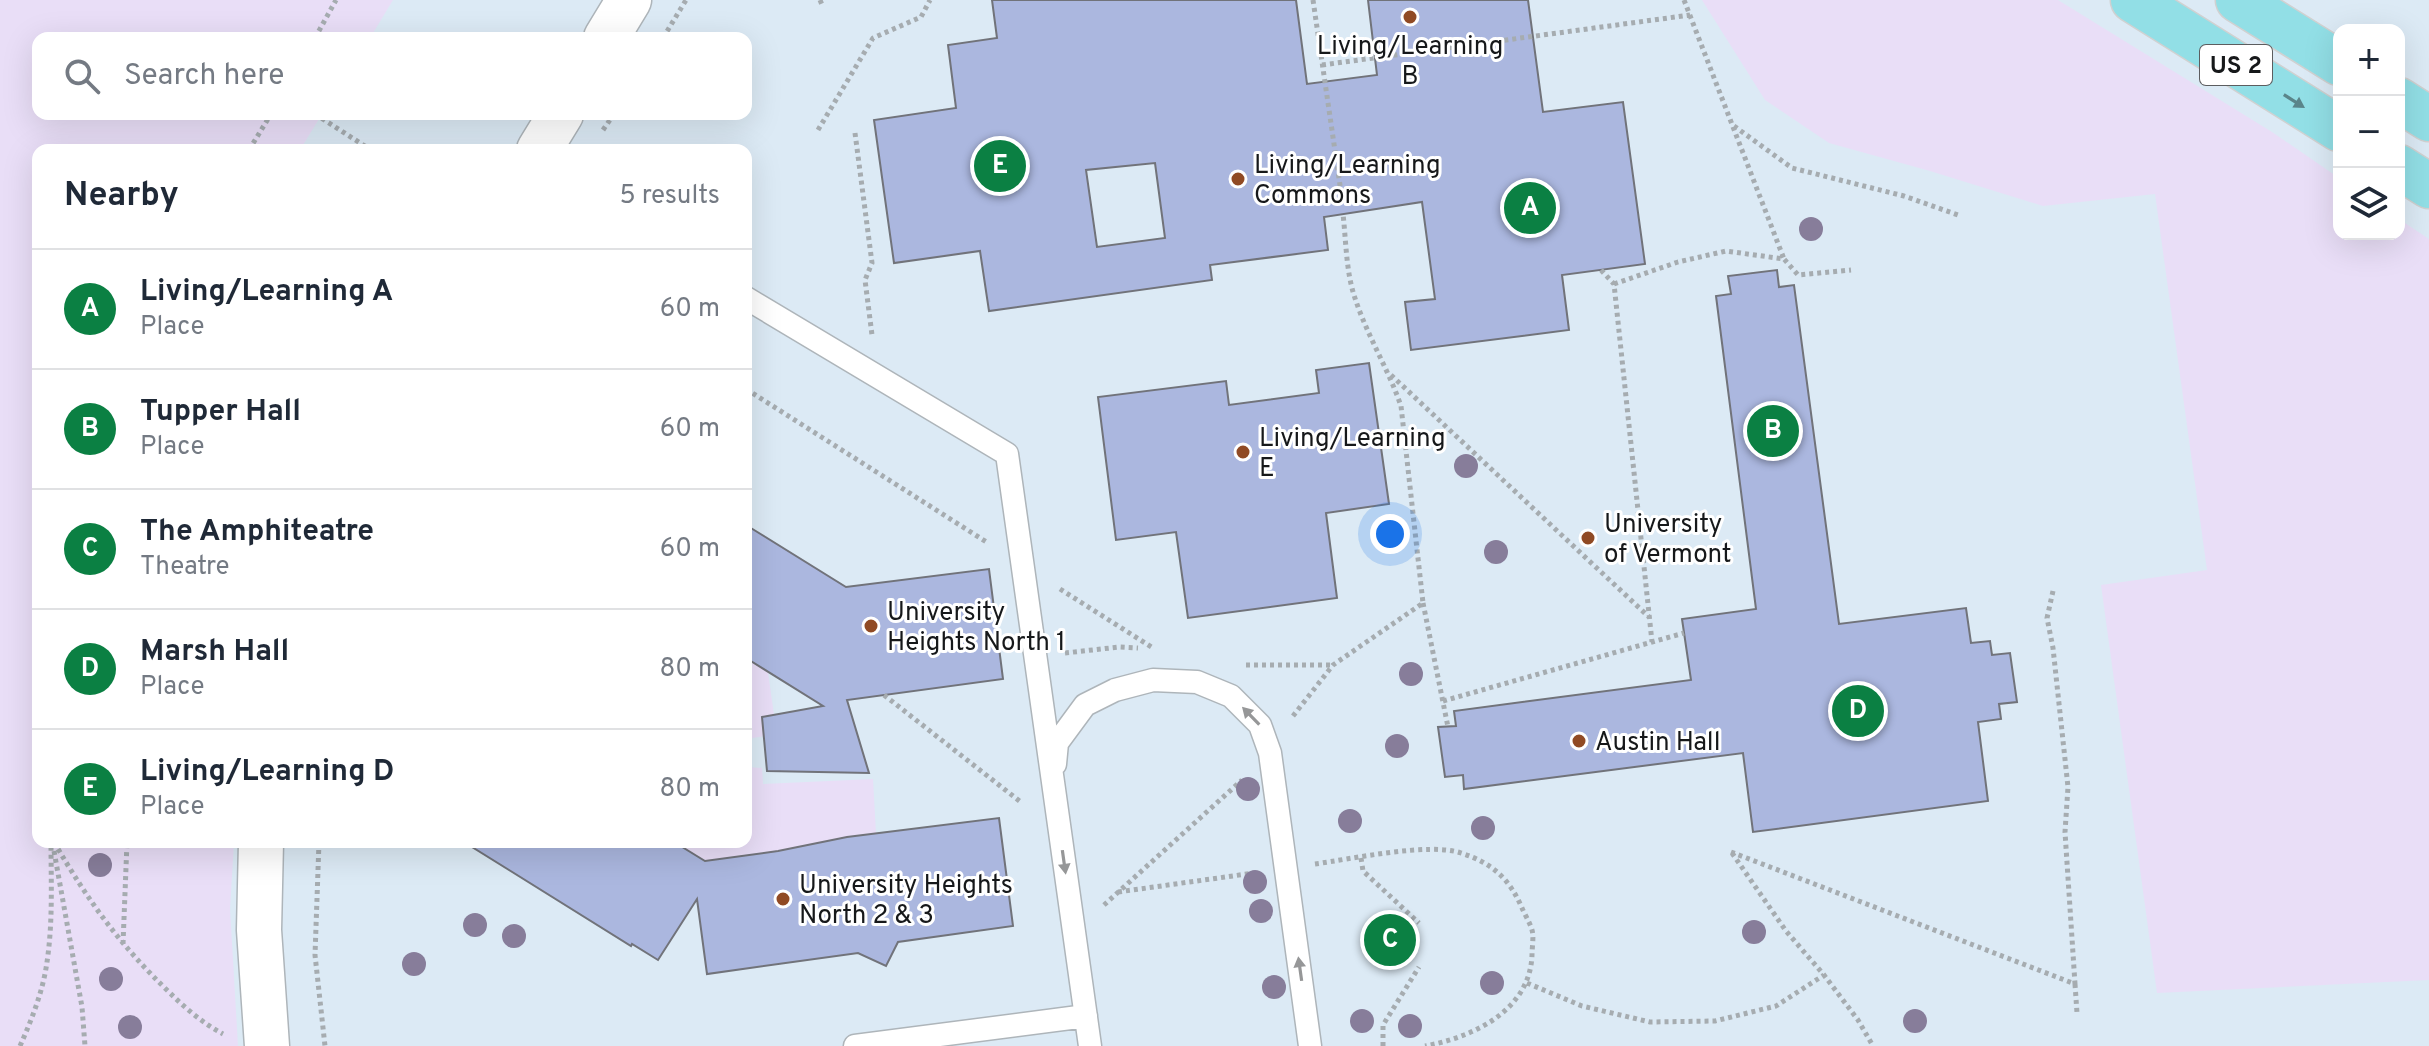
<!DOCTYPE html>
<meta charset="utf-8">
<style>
:root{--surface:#fff;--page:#f6f6f7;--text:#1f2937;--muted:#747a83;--line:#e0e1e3;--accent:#0b8043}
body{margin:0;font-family:Overpass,sans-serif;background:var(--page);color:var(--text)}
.controls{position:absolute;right:24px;top:24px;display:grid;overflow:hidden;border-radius:16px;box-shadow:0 8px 32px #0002}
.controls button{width:72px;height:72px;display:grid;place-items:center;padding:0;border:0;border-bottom:2px solid var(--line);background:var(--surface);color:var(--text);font:40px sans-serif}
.you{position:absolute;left:1390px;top:534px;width:28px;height:28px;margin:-20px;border:6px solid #fff;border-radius:50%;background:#1a73e8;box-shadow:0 0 0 12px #1a73e833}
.badge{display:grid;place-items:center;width:52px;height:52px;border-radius:50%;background:var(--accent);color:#fff;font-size:26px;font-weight:700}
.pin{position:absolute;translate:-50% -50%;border:4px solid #fff;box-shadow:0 2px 8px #0006}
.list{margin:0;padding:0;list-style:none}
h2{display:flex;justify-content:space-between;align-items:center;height:104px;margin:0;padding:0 32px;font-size:34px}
h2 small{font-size:26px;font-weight:400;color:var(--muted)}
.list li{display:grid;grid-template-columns:52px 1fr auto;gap:24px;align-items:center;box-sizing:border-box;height:120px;padding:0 32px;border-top:2px solid var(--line)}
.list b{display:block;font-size:30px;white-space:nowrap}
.list p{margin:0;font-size:26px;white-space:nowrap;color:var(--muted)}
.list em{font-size:26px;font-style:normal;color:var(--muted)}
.icon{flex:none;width:44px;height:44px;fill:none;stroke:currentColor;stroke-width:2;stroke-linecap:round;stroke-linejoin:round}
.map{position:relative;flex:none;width:2429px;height:1046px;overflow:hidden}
.search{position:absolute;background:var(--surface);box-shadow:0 8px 32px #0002;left:32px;top:32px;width:720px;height:88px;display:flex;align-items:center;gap:20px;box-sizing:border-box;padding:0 28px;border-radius:16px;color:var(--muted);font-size:30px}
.panel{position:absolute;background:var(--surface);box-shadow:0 8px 32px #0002;left:32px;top:144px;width:720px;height:704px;border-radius:16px}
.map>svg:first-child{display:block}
.built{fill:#dceaf5;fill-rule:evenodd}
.green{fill:#e9def7}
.building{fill:#abb7df;stroke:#71737a;stroke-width:2;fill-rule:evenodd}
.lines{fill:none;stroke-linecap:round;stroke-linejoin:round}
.service-casing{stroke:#aeb5ba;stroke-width:25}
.minor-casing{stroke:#aeb5ba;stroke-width:47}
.primary-casing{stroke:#d0d1d1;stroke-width:47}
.path{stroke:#a6acb0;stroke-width:5;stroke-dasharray:4 4;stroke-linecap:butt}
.service{stroke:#fff;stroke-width:22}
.minor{stroke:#fff;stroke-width:44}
.primary{stroke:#92dfe6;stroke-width:44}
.tree{fill:#877d9a}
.oneway{fill:#5a858a}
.oneway2{fill:#969798}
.poi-dot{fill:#904a24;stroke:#fff;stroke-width:3}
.labels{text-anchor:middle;stroke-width:6;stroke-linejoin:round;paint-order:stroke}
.shield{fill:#fff;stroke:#5c5d5f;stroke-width:2}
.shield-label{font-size:24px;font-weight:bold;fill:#16181a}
.poi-label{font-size:26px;fill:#16181a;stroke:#fff;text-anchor:start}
</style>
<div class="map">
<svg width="2429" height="1046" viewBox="0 0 2429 1046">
<rect width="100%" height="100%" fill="#ebf3f8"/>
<path class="built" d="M0 0H2429V1046H0ZM2339 30H2399V234H2339ZM38 38H746V114H38ZM38 150H746V842H38Z"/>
<path class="green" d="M0 0H393L370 38H38V114H322L300 150H38V842H234L230 909 238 1046H0Z
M1702 0H2058L2272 132 2339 178V234H2399V219L2429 239V980L2157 993 2101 585 2207 570 2155 194 2043 206 1930 171 1829 143 1765 100Z
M746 658 768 672 774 715 762 717 765 736 746 739Z
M746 767 762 768 763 784 873 779 876 833 849 842 692 863 689 851 674 842H746Z"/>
<path class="building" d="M992 0H1296L1307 84 1377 75 1368 0H1528L1543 112 1623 102 1645 264 1562 275 1569 330 1411 350 1405 302 1435 299 1422 202 1324 217 1328 250 1210 265 1212 280 989 311 980 251 894 263 874 120 956 108 948 45 997 38ZM1155 163 1165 238 1097 247 1086 170Z
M1777 270 1779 287 1794 285 1839 624 1966 608 1971 643 1990 641 1992 655 2010 653 2017 702 1999 704 2001 719 1978 722 1988 801 1753 832 1743 753 1464 789 1463 775 1445 777 1438 727 1456 726 1454 711 1691 680 1682 619 1756 609 1716 296 1731 294 1728 276Z
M1369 363 1389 504 1326 513 1337 598 1188 618 1176 532 1116 540 1098 397 1226 381 1229 405 1319 393 1316 370Z
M746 525 846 587 989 569 1003 679 847 700 869 773 767 771 762 717 823 706 746 658Z
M999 818 1013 926 898 942 886 966 858 953 707 974 697 899 658 960 632 944 631 946 464 842H674L705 861 778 851 847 837Z"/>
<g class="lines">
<g class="service-casing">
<path id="service" d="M746 298 1007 454 1090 1046
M1055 764 1057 743 1085 705 1115 690 1153 680 1197 682 1231 696 1260 725 1270 753 1310 1046
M855 1046 1086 1016"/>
</g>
<g class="minor-casing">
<path id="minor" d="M606 38 629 0
M539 150 561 114
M261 842 259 930 267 1046"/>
</g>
<g class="primary-casing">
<path id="primary" d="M2133 0 2339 129
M2238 0 2339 63
M2399 100 2429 119
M2399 167 2429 186"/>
</g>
<path class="path" d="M820 0 823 7
M1313 0 1341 192
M1684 0 1784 259
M315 38 336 0
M663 38 686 0
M1322 65 1690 15
M315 114 371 150
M1734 126 1792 168 1904 196 1961 216
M603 130 614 114
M818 130 873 38 921 17 930 0
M855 133 872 263 865 280 872 335
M249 150 271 114
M1601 270 1614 284 1652 642
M1614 284 1678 262 1726 251 1784 259 1798 275 1851 270
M1391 375 1649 617
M746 389 988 543
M1060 589 1153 648
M1423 603 1448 727
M1065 653 1119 647 1138 648
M1246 665H1332
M884 695 1022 803
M1443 701 1684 633
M1293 716 1333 665 1423 603 1401 406C1388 368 1366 334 1354 295 1346 270 1346 240 1343 214
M54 842C89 902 119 944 170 993 185 1008 204 1024 223 1034
M319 842 315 955 325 1046
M54 851 82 1007 85 1046
M1731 852 2075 984 2065 832 2068 787 2053 648 2047 618 2053 591
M1732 853 1786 931 1824 975 1858 1020 1873 1046
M1361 858 1363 871 1419 923
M1315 864C1351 859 1430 842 1461 853 1492 863 1509 878 1522 908 1525 915 1530 923 1532 930 1534 937 1532 947 1532 955 1530 1010 1474 1037 1425 1046
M1118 892 1254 873
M1104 905 1242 780
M123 944 127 842
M1527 983 1582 1006 1650 1022 1715 1021 1776 1006 1824 975
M2075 984 2077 1013
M20 1046C32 1019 43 991 47 962 53 922 51 882 51 842
M1383 1046V1025L1419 967"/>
<use href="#service" class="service"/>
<use href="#minor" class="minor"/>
<use href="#primary" class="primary"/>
</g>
<g class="tree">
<circle cx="1811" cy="229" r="12"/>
<circle cx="1466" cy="466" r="12"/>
<circle cx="1496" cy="552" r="12"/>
<circle cx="1411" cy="674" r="12"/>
<circle cx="1397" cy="746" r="12"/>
<circle cx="1248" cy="789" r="12"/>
<circle cx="1350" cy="821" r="12"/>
<circle cx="1483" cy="828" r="12"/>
<circle cx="100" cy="865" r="12"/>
<circle cx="1255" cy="882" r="12"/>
<circle cx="1261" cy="911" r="12"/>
<circle cx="475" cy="925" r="12"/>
<circle cx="1754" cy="932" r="12"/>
<circle cx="514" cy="936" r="12"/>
<circle cx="414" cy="964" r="12"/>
<circle cx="111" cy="979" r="12"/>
<circle cx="1492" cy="983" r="12"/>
<circle cx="1274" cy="987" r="12"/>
<circle cx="1362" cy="1021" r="12"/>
<circle cx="1915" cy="1021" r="12"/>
<circle cx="1410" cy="1026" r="12"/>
<circle cx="130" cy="1027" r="12"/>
</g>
<defs><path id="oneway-solid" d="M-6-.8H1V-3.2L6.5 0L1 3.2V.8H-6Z" transform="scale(2)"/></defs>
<use class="oneway" href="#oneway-solid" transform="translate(2294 101) rotate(32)"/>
<g class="oneway2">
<use href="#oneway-solid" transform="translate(1251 716) rotate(-134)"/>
<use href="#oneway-solid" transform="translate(1064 862) rotate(82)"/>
<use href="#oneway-solid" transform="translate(1300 969) rotate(-98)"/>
</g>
<g class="poi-dot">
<circle cx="1410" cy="17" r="8"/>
<circle cx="1238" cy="179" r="8"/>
<circle cx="1243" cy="452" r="8"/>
<circle cx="1588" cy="538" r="8"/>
<circle cx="871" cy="626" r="8"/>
<circle cx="1579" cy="741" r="8"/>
<circle cx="783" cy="899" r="8"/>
</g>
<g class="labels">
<rect class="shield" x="2200" y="45" width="72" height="40" rx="6"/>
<g class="shield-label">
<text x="2236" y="73">US 2</text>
</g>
<g class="poi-label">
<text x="1410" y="54" text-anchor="middle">Living/Learning<tspan x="1410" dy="30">B</tspan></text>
<text x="1254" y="173">Living/Learning<tspan x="1254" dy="30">Commons</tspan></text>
<text x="1259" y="446">Living/Learning<tspan x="1259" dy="30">E</tspan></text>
<text x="1604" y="532">University<tspan x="1604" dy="30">of Vermont</tspan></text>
<text x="887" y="620">University<tspan x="887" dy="30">Heights North 1</tspan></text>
<text x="1595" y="750">Austin Hall</text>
<text x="799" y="893">University Heights<tspan x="799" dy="30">North 2 &amp; 3</tspan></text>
</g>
</g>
</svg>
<div class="controls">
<button>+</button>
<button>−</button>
<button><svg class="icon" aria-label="layers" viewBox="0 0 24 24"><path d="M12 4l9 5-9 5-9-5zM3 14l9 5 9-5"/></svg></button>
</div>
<div class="you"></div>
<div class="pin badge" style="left:1530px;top:208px">A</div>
<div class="pin badge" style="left:1773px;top:431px">B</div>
<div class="pin badge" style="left:1390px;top:940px">C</div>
<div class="pin badge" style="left:1858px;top:711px">D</div>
<div class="pin badge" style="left:1000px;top:166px">E</div>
<div class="search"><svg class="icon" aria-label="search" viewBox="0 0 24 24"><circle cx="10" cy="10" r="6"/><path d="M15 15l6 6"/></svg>Search here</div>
<section class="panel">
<h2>Nearby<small>5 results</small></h2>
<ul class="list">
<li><span class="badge">A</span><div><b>Living/Learning A</b><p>Place</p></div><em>60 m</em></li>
<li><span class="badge">B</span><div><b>Tupper Hall</b><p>Place</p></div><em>60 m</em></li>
<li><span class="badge">C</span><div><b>The Amphiteatre</b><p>Theatre</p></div><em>60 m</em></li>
<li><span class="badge">D</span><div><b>Marsh Hall</b><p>Place</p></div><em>80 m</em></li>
<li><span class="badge">E</span><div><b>Living/Learning D</b><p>Place</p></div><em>80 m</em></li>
</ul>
</section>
</div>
